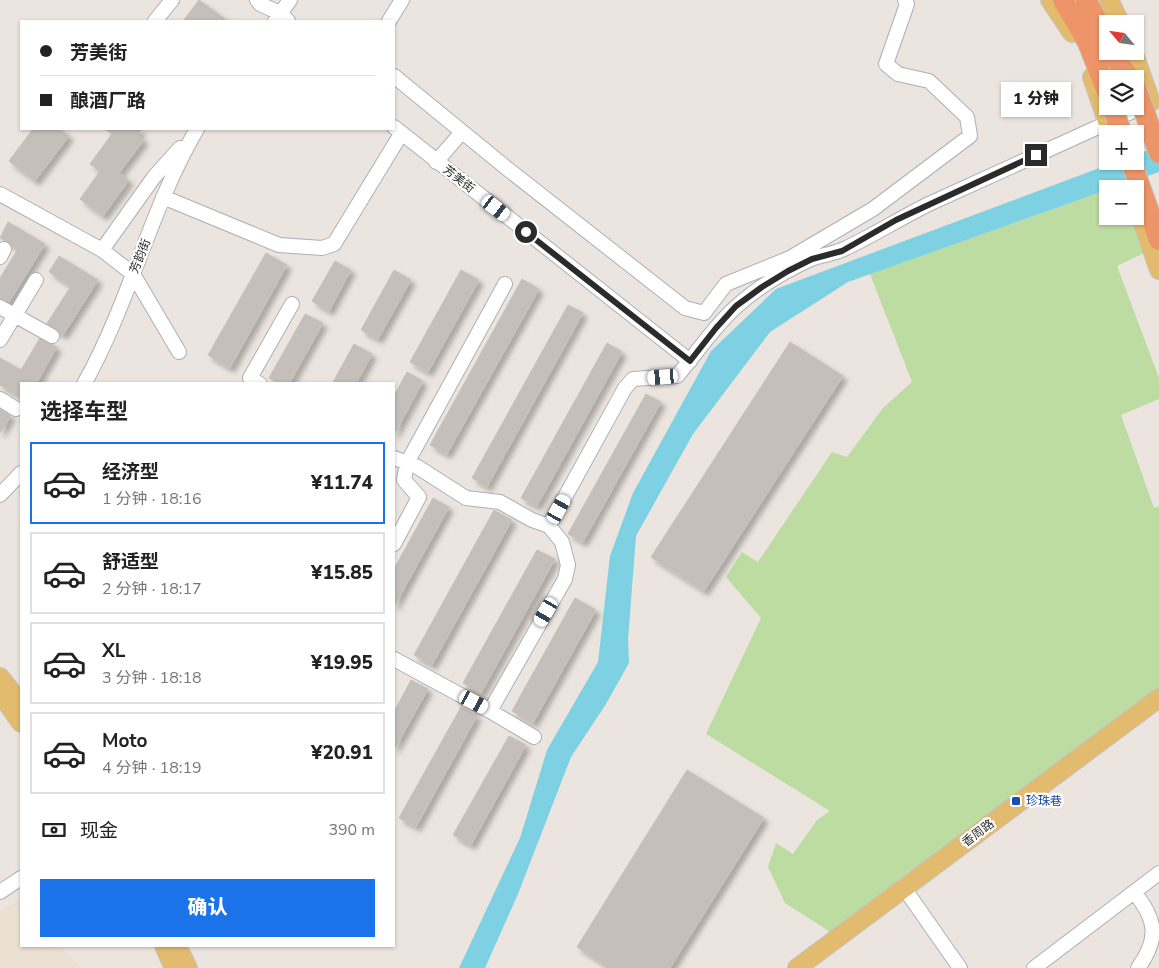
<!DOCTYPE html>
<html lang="zh">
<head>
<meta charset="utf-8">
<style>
	body { margin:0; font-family:"Nunito Sans","Noto Sans SC",sans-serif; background:#f6f6f6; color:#222; height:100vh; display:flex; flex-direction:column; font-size:19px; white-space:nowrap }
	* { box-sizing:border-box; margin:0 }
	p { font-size:16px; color:#767676 }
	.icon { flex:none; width:28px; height:28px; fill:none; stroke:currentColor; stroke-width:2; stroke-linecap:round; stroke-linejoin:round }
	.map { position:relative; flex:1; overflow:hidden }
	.panel { position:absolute; left:20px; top:382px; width:375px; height:565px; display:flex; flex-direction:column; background:#fff; border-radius:0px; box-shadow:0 1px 4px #0004 }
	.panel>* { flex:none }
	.banner { position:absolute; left:20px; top:20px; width:375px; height:110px; border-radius:0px; box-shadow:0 1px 4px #0004; display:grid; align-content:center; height:110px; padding:0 20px; background:#fff }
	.needle { width:32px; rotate:299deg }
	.controls { position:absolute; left:1099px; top:15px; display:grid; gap:10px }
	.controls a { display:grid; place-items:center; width:45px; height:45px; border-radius:0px; background:#fff; box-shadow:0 1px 4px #0004; font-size:25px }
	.end { position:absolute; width:22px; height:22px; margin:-11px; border:6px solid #2b2b2b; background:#fff; box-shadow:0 0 0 2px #fff }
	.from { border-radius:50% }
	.bubble { position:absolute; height:35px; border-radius:0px; background:#fff; box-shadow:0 1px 4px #0004; font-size:16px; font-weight:800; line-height:35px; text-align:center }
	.car { position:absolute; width:15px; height:30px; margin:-15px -8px; border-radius:6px; box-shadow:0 0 4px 1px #0007; background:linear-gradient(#fff 24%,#345 0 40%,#fff 0 76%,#345 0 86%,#fff 0) }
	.banner b { display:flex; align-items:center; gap:18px; height:48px; font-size:19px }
	.banner b+b { border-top:1px solid #e0e0e0 }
	.banner i { width:12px; height:12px; background:#222 }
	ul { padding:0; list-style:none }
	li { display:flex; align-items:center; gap:15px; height:82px; margin:0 10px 8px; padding:0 10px; border:2px solid #e0e0e0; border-radius:0px }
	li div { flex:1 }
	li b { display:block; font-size:19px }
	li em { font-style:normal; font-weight:800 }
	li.selected { border-color:#1a73e8 }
	li>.icon { width:45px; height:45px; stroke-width:1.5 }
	h2 { padding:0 20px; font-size:22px; line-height:60px }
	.pay { display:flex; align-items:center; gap:12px; height:55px; padding:0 20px; font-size:19px }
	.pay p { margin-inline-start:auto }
	.button { display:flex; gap:10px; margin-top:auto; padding:10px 20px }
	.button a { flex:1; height:58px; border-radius:0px; background:#1a73e8; color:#fff; font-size:20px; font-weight:800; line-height:58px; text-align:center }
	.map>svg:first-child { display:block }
	.education { fill:#ebe0d1 }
	.green { fill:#bcdca2 }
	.water { fill:#7ed1e2 }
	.building { fill:#c4bfbb; stroke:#c7c1b9; filter:url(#shadow) }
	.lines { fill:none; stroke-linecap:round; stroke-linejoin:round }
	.minor-casing { stroke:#acafb6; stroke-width:16 }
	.major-casing { stroke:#c4c4c4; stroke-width:20 }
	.highway-casing { stroke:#c4c4c4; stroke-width:22 }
	.minor { stroke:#fff; stroke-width:14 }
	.major { stroke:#e2bb6e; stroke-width:18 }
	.highway { stroke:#ed9569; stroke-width:20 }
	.highway-bridge-casing { stroke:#c4c4c4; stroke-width:22; stroke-linecap:butt }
	.highway-bridge { stroke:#ed9569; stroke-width:20 }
	.route { stroke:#2b2b2b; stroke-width:6 }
	.transit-dot { fill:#1a4fb4; stroke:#fff; stroke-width:2 }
	.labels { text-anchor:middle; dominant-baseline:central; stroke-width:4.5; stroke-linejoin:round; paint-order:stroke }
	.street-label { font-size:12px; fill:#2b2b2b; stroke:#fff }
	.transit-label { font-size:12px; fill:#164399; stroke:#fff; text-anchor:start }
</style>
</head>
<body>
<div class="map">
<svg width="1159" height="968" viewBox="0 0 1159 968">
	<defs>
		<filter id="shadow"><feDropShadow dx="4.5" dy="4.5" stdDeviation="2.5" flood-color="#0004"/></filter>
	</defs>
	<rect width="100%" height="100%" fill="#ece5df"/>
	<!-- education -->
	<path class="education" d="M18,900l3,4v42h39l21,22h-81v-56z"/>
	<!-- green -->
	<path class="green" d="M1107,190l1,26h27l11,36 -29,14 42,112v21l-38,16 33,93 5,-2v186l-327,241 -47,-30 -17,-36 8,-24 17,11 24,-34 13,-9 -124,-77 55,-116 -35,-41 16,-25 16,10 74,-110 15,5 36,-49 29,-26 -42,-108z"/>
	<!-- water -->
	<path class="water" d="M1159,146v26l-47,17h-4l-1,1 -259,92 -78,50 -77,102 -57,102 -8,104 1,23 -23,41 -35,53 -53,137 -33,74h-26l61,-130 27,-88 51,-88 12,-106 23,-63 78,-142 65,-62 342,-128h17v-6z"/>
	<!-- building -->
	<path class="building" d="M199,0l25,18 -3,3h-38z
		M33,129h27l9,7 -34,45 -26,-20z
		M105,129h37l-5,6 7,5 -25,33 10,7 -26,36 -23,-17 20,-28 -10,-7 22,-30z
		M8,222l37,22 -38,61 -7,-4v-23l18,-29 -18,-11z
		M266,253l21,12 -57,103 -22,-13z
		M59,256l39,24 -35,55 -17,-10 25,-39 -22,-14z
		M335,261l16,9 -22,41 -17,-10z
		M394,270l17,10 -33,59 -17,-9z
		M461,270l18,10 -51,92 -18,-10z
		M522,279l17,10 -92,165 -17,-9z
		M568,305l15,8 -96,174 -15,-9z
		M305,314l18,9 -34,61h-10l-10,-6z
		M40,338l17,9 -21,37h-15v13l-21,-12v-27l21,12z
		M790,342l53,34 -139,215 -53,-34z
		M607,343l15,9 -85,154 -16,-8z
		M354,344l18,10 -16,30h-24z
		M407,372l16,9 -29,54v-39z
		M646,394l15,8 -78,140 -15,-8z
		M0,409l11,7 -11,17z
		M433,498l16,9 -55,100v-38z
		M494,510l18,10 -80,145 -18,-10z
		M537,550l18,9 -74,134 -18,-10z
		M575,598l21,12 -63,113 -21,-12z
		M411,680l17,9 -34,61v-38z
		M461,707l16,9 -61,111 -17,-9z
		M509,736l17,9 -55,100 -18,-10z
		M687,770l77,48 -94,150h-60l-33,-21z"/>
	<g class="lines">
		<!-- minor casing -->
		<g class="minor-casing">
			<path id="minor" d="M257,0l3,4 20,9 8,8
				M155,21l17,-21
				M275,21l15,-21
				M389,21l13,-21
				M394,76l115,94 176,138 19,5 22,-29 64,-26 83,-49 97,-73 -3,-19 -38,-36 -31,-7 -12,-10 21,-60 -2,-4
				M394,127l296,234
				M436,162l26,-30
				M0,194l102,56 31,24 46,78
				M163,197l116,48 43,3 12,-4 67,-110
				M102,250l52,-73 26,-29
				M0,257l4,-8
				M0,307l52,29
				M0,340l36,-60
				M84,384c46,-82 66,-175 113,-255
				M260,384l-10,-6 42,-74
				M0,399l16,10
				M394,458l22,8 50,32 34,4 32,18 17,6 13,16 6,23 -3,14 -75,132
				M0,495l21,-22
				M549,526l76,-138 8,-9 44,-3c20,-23 37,-50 60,-70 21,-19 48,-35 74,-47 10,-4 23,-5 33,-10 30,-14 58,-32 87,-46l220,-100
				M394,544l25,-47 -15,-17 3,-17 98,-179
				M394,659l96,52 44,26
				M904,888l56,80
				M0,892l21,-14
				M1134,892c23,28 25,47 4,76
				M1034,968l125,-95"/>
		</g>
		<!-- major casing -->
		<g class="major-casing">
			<path id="major" d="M1050,0l22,33
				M1109,0l12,24
				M1133,51l18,51
				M1092,77l18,53
				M1142,221l17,49
				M0,677l18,23
				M0,693l21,30
				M164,946l10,22
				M177,946l11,22
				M797,968l362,-270"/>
		</g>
		<!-- highway casing -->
		<g class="highway-casing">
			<path id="highway" d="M1063,0l25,43 20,51
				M1086,0l22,40
				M1112,51l4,9 15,19
				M1131,161l28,79"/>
		</g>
		<!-- minor -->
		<use href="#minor" class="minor"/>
		<!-- major -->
		<use href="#major" class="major"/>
		<!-- highway -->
		<use href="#highway" class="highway"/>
		<!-- highway-bridge casing -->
		<g class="highway-bridge-casing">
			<path id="highway-bridge" d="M1135,85l24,68
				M1112,106l10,28"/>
		</g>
		<!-- highway-bridge -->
		<use href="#highway-bridge" class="highway-bridge"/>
	</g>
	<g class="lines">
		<!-- route -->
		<path class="route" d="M526,232l164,129 26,-33 20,-22 26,-19 26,-16 24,-12 30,-8 54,-31 140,-65"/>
	</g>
	<!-- markers -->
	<rect class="transit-dot" x="1011" y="796" width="10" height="10" rx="2.5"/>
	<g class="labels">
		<!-- street labels -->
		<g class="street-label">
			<text transform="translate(459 179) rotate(38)">芳美街</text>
			<text transform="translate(140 256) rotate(-68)">芳韵街</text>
			<text transform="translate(978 833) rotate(-37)">香周路</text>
		</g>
		<!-- transit labels -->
		<g class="transit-label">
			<text x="1026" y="801">珍珠巷</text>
		</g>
	</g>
</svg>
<div class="controls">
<a><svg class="needle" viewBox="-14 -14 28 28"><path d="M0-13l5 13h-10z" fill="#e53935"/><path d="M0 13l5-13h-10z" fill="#767676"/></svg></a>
<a><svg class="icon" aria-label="layers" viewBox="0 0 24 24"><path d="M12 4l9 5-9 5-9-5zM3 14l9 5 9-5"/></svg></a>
<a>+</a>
<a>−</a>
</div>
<i class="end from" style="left:526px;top:232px"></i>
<i class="end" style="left:1036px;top:155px"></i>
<div class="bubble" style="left:1001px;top:82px;width:70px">1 分钟</div>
<i class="car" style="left:496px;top:208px;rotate:128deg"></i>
<i class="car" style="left:663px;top:377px;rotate:266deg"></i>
<i class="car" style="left:559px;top:509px;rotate:29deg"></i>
<i class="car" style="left:546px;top:612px;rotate:210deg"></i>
<i class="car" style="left:474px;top:702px;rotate:118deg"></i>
<div class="banner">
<b><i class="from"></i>芳美街</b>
<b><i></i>酿酒厂路</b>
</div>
<section class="panel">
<h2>选择车型</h2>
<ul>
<li class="selected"><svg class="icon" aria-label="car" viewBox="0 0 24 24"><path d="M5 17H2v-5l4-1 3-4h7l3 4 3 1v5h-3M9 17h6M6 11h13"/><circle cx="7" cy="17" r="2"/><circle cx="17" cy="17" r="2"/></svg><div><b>经济型</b><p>1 分钟 · 18:16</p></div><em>¥11.74</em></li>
<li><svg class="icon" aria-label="car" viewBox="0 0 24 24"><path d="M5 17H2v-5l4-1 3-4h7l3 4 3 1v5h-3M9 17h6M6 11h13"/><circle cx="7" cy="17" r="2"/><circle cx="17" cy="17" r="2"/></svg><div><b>舒适型</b><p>2 分钟 · 18:17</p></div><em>¥15.85</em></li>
<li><svg class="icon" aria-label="car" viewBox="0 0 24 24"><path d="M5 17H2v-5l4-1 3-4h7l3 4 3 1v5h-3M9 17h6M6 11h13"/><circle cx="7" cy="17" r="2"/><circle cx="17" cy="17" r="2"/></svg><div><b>XL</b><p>3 分钟 · 18:18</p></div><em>¥19.95</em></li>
<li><svg class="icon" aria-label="car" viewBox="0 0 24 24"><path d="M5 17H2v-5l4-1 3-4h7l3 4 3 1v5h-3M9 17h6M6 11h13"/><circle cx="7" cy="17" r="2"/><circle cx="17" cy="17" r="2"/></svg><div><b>Moto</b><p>4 分钟 · 18:19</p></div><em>¥20.91</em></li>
</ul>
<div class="pay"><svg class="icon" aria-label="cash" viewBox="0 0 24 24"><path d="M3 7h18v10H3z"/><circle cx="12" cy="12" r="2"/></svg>现金<p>390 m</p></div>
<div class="button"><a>确认</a></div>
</section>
</div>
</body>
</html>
